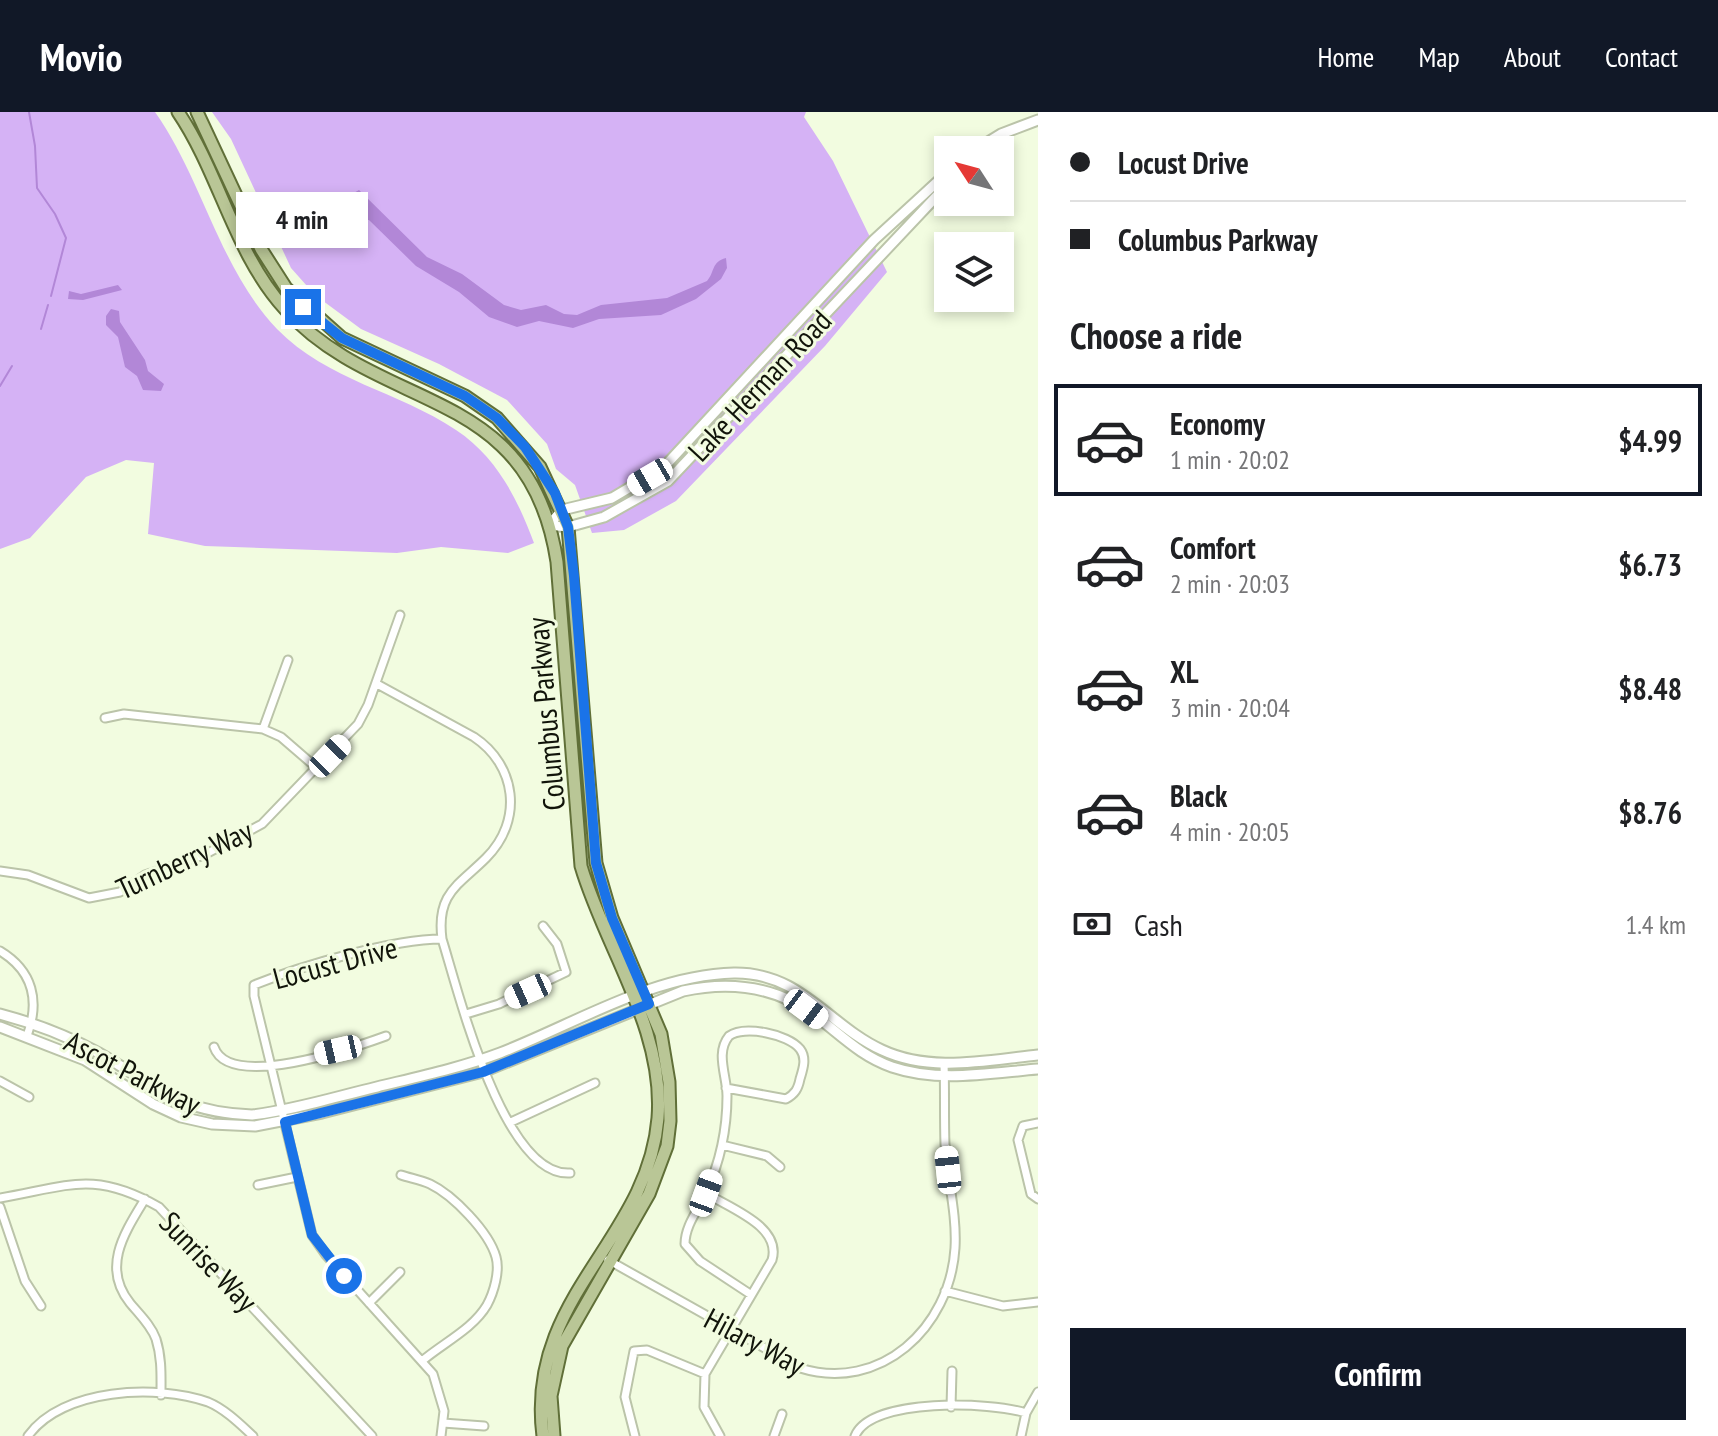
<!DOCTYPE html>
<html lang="en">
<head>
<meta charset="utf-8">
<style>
	body { margin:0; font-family:"PT Sans Narrow",sans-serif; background:#f2f2f2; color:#202124; height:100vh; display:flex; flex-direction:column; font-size:30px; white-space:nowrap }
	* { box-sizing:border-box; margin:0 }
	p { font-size:26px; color:#757577 }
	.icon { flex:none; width:44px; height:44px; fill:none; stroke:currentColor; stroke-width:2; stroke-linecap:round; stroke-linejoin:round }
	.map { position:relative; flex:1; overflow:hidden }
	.sheet { display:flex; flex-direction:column; background:#fff; width:680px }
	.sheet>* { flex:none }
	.guide { display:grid; align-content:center; height:176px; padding:0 32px; background:#fff }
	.needle { width:52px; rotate:306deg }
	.fabs { position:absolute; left:934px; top:24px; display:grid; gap:16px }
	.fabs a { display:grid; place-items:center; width:80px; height:80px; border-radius:0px; background:#fff; box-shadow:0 4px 12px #0003; font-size:40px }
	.end { position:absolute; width:36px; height:36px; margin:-18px; border:10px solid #1a73e8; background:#fff; box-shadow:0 0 0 4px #fff }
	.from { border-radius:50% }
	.bubble { position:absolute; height:56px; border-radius:0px; background:#fff; box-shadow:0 4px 12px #0003; font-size:26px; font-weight:600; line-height:56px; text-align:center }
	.car { position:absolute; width:24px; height:48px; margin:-24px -12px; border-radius:10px; box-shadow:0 0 6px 2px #0007; background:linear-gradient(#fff 24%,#345 0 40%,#fff 0 76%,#345 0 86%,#fff 0) }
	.guide b { display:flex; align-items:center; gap:28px; height:76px; font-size:30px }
	.guide b+b { border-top:2px solid #e0e0e0 }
	.guide i { width:20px; height:20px; background:#202124 }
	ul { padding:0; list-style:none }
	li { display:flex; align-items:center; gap:24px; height:112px; margin:0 16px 12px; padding:0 16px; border:4px solid transparent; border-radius:0px }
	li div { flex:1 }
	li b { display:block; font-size:30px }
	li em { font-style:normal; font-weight:600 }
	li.on { border-color:#111827 }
	li>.icon { width:72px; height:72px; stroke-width:1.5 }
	h2 { padding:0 32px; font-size:36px; line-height:96px }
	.pay { display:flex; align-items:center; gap:20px; height:88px; padding:0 32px; font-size:30px }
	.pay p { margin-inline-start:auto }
	.button { display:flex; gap:16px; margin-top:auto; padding:16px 32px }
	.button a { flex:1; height:92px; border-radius:0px; background:#111827; color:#fff; font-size:32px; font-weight:600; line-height:92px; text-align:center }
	header { display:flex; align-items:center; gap:48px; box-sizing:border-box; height:112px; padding:0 40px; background:#111827; color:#fff }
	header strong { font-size:38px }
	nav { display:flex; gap:44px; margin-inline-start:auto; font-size:28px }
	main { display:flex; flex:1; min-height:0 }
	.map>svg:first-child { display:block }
	.green { fill:#d5b2f5 }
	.water { fill:#b287d7 }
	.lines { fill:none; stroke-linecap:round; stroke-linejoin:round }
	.stream { stroke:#b287d7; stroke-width:2 }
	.street-casing { stroke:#bbc4a9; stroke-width:11 }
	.secondary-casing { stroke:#bbc4a9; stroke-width:13 }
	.primary-casing { stroke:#606f38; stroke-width:15 }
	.street { stroke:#fff; stroke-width:7 }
	.secondary { stroke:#fff; stroke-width:9 }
	.primary { stroke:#b9c696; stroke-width:11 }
	.route { stroke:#1a73e8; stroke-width:10 }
	.labels { text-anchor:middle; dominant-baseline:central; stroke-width:6; stroke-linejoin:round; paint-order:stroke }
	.street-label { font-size:30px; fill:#11140a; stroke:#f2fce0 }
</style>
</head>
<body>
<header>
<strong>Movio</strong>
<nav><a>Home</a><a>Map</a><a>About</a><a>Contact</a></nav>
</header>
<main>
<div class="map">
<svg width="1038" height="1324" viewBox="0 0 1038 1324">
	<rect width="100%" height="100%" fill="#f2fce0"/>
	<!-- green -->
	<path class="green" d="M0,0h155c48,68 64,156 122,217 51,52 121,62 179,101 41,27 62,70 78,113l-26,10 -67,-6 -44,6 -192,-7 -57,-12 6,-71 -28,-3 -40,17 -56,61 -30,11z
		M212,0h594l-2,5 29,44 54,111 -62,74 -149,155 -52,29 -32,3 -17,-48 -19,-16 -9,-25 -40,-44 -68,-36 -78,-35 -46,-34 -24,-27 -60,-129z"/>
	<!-- water -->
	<path class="water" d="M359,78l68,67 35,17 42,31 17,5 25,-5 18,9 13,1 24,-10 66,-7 40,-17c8,-9 4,-19 19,-23l1,10 -6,11 -25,20 -35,16 -62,4 -26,9 -34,-7 -22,6 -28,-10 -30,-25 -43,-26 -47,-46h-19l-10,-6 12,-20z
		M118,173l4,5 -39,10 -15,-1 1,-8 12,3z
		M111,197l8,2 1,11 25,38 3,11 16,13 -3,7 -18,-1 -6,-14 -12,-9 -7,-30 -12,-12v-9z"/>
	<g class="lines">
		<!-- stream -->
		<path class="stream" d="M29,0l6,34 2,42 18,26 11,24 -15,58
			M41,217l7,-24
			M0,274l12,-20"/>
		<!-- street casing -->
		<g class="street-casing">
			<path id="street" d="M377,572l97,53c42,28 50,83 12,121 -27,27 -50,35 -44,81 16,51 61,238 128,234
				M105,606l19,-4 139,15 18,8 37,32
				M263,617l25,-69
				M0,759l28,4 61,23 31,-6 25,-17 59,-20 58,-31 96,-100 10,-19 32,-90
				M0,839c33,20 40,50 27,85
				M466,902l33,-10 67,-32 -9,-28 -14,-18
				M214,935c15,44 139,1 172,-11
				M0,969l29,16
				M726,976l60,11c9,-5 12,-10 14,-20 3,-10 7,-21 0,-30 -12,-15 -56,-24 -71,-13 -14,17 -2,40 -2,60 0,33 -7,66 -21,97 -7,16 -21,32 -21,51l15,17 50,33
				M511,1010l84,-39
				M1038,1011l-15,3 -5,14 13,54 7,5
				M722,1033l45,11 13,11
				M401,1063c9,3 20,5 29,9 23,11 59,48 66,73 4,14 -2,35 -9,48 -14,24 -44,38 -65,56
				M258,1073l39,-8
				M706,1081c23,15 76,33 66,67l-67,114 -1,33 16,29
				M0,1086c69,-12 94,-28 159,9l213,229
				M145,1087c-20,33 -44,68 -15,104 9,11 21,22 26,36 6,19 5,37 5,56
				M0,1095l25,74 16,25
				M608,1148l192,108c80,25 150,-40 155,-120 2,-35 -8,-70 -10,-104 -1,-27 0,-54 -1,-80
				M945,1179l58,15 35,-4
				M369,1191l31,-31
				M951,1295l1,-36
				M443,1311l41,3
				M28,1324c34,-48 129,-52 180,-34 17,7 32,22 45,34
				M441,1324l3,-25 -11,-37 -107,-119 -14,-20 -58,-239v-11c47,-19 138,-46 188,-46
				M635,1324l-10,-39 9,-46 13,-1 58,24
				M774,1324l8,-22
				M855,1324c16,-39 137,-34 171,-23
				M1021,1324l5,-23 12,-21"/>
		</g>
		<!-- secondary casing -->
		<g class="secondary-casing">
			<path id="secondary" d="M975,38l26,-16 37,-14
				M987,38l17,-12
				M549,413l13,-15 50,-12 52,-31 210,-227 74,-68
				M549,413l19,2 36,-10 64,-36 280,-297
				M0,902c34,9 68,22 99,39 59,34 79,59 153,62 42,-5 83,-18 125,-28 41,-10 83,-19 123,-34 75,-29 152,-78 234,-80 67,-1 95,53 148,77 49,23 105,10 156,5
				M0,915l85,33 68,44 28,13 31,7 43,2 67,-13 161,-41 200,-81c50,-11 97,-4 138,29 23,18 42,37 71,47 47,16 98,6 146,2"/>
		</g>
		<!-- primary casing -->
		<g class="primary-casing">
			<path id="primary" d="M178,0c42,62 56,141 107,197 96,106 245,74 272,253l24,304c24,82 84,163 77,252 -10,123 -133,179 -115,318
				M197,0l64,137 25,39 56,50 123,58 32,22 43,49 28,60 28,336 16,55 49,116 8,48 1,39 -3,25 -18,48 -87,152 -11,50 3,40"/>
		</g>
		<!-- street -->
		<use href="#street" class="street"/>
		<!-- secondary -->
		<use href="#secondary" class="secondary"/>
		<!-- primary -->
		<use href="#primary" class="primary"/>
	</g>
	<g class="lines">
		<!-- route -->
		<path class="route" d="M303,195l39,31 123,58 32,22 28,29 30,46 13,34 6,49 22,287 16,55 37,86 -166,68 -198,50 27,113 32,41"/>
	</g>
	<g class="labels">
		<!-- street labels -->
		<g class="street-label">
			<text transform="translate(759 273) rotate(-47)">Lake Herman Road</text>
			<text transform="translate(545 602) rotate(-95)">Columbus Parkway</text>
			<text transform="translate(184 747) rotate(-25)">Turnberry Way</text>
			<text transform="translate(335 850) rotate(-15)">Locust Drive</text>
			<text transform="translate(133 960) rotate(27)">Ascot Parkway</text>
			<text transform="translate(209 1149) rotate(46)">Sunrise Way</text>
			<text transform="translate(755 1229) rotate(28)">Hilary Way</text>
		</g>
	</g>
</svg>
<div class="fabs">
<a><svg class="needle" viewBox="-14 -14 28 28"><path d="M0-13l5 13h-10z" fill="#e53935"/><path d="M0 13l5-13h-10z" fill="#757577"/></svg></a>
<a><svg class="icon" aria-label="layers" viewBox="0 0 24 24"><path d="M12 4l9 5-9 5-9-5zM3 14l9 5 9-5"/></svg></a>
</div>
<i class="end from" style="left:344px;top:1164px"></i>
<i class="end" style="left:303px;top:195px"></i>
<div class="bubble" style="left:236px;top:80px;width:132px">4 min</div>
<i class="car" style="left:650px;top:365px;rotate:240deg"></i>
<i class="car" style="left:330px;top:644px;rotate:44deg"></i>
<i class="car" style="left:528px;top:879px;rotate:246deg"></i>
<i class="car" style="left:806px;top:897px;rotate:127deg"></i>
<i class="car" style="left:338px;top:938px;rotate:257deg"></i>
<i class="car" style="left:948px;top:1058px;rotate:354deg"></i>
<i class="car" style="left:706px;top:1081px;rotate:20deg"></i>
</div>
<section class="sheet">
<div class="guide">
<b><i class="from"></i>Locust Drive</b>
<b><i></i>Columbus Parkway</b>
</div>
<h2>Choose a ride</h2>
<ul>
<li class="on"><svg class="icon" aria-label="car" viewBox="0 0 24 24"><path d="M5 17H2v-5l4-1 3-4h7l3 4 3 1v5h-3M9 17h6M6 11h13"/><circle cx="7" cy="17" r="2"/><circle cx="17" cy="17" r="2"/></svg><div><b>Economy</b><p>1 min · 20:02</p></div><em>$4.99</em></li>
<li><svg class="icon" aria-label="car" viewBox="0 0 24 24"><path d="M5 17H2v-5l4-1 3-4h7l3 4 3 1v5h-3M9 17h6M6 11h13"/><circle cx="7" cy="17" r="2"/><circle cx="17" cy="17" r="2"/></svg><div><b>Comfort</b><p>2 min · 20:03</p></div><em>$6.73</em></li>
<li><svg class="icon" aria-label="car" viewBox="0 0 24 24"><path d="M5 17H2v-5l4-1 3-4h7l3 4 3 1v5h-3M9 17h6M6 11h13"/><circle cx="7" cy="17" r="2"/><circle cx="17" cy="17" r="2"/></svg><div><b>XL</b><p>3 min · 20:04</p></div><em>$8.48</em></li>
<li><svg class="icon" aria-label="car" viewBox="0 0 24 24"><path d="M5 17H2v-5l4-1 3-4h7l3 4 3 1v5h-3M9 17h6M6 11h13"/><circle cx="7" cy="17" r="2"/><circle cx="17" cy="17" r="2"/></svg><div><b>Black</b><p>4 min · 20:05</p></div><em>$8.76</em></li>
</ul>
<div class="pay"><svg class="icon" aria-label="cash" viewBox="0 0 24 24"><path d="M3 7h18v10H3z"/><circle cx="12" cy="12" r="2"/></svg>Cash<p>1.4 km</p></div>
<div class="button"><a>Confirm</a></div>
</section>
</main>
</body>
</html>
